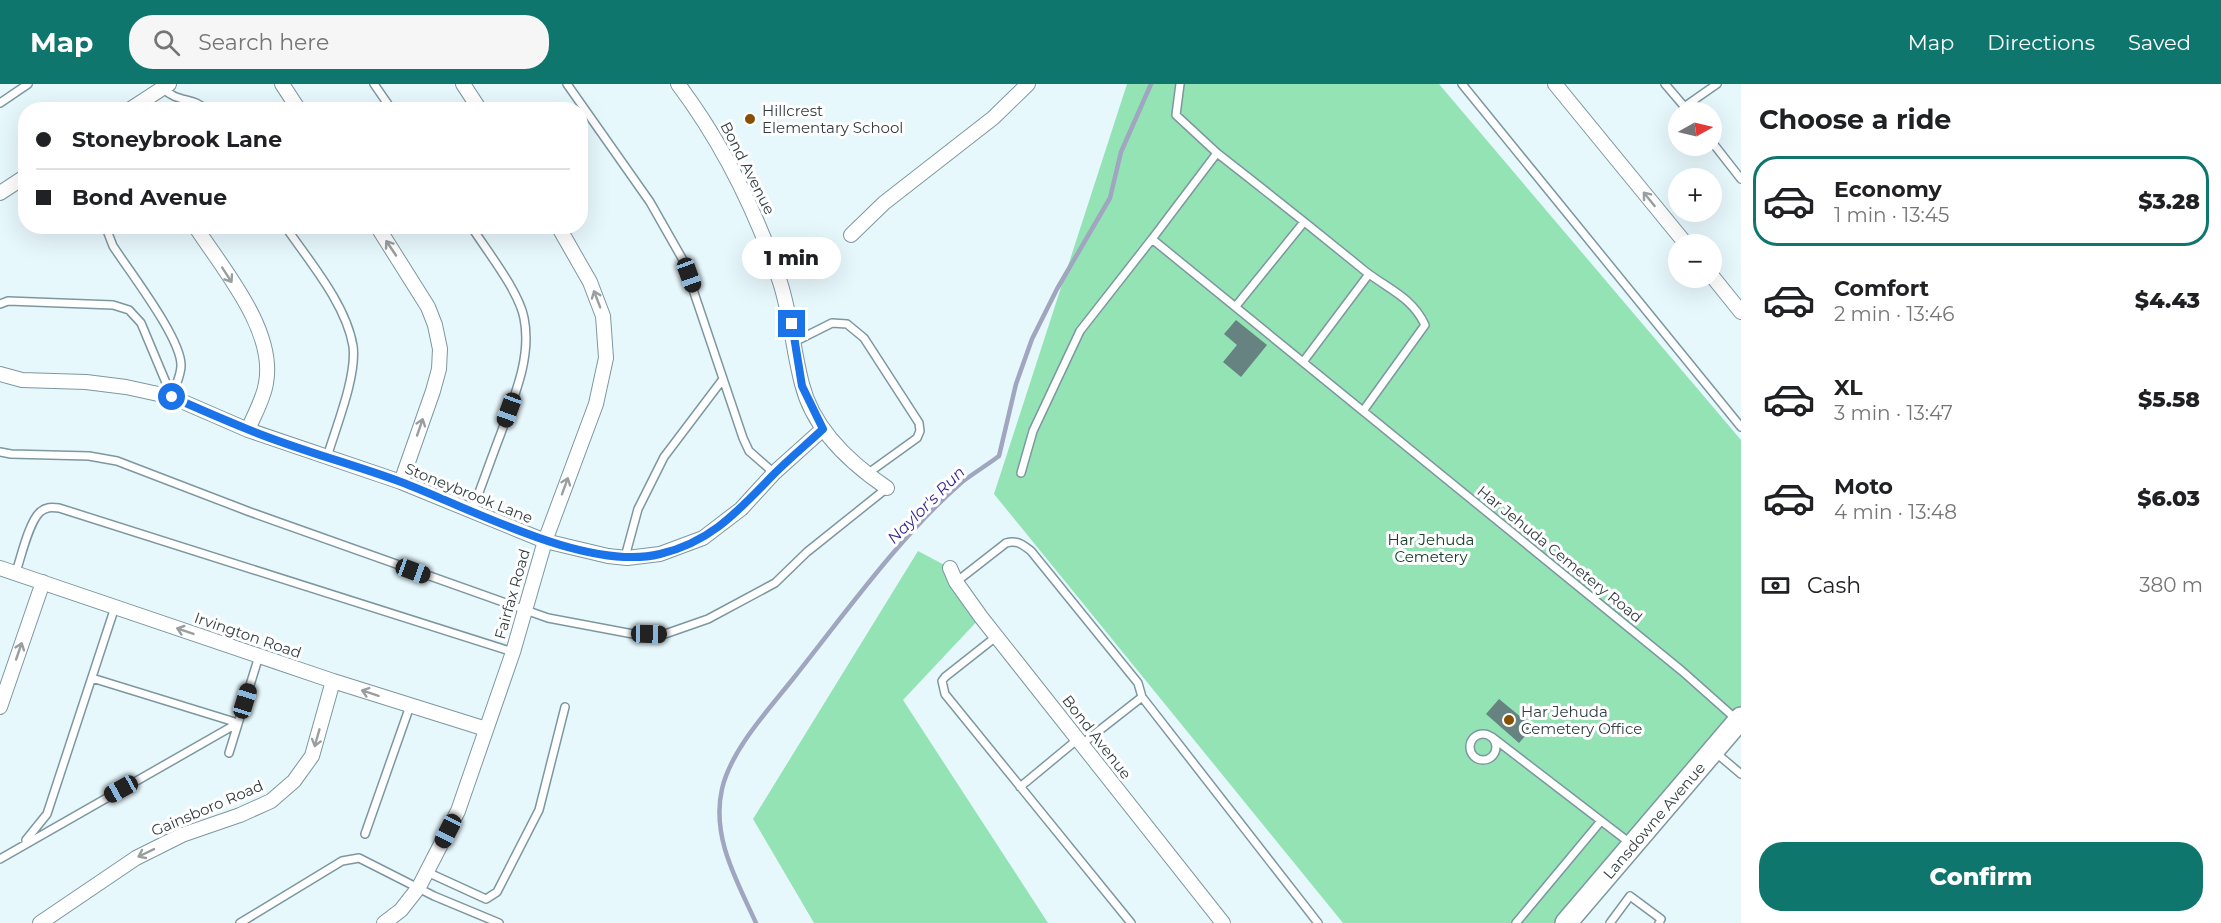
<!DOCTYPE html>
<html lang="en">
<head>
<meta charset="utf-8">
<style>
	body { margin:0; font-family:Montserrat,sans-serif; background:#f6f6f6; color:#202124; height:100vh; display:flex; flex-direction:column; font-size:22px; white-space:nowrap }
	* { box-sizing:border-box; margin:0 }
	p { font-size:20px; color:#757577 }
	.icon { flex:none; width:33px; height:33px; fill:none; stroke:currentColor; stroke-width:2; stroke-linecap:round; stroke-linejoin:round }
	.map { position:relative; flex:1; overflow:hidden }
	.sheet { display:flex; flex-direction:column; background:#fff; width:480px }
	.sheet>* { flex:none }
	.guide { position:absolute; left:18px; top:18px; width:570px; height:132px; border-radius:24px; box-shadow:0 6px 24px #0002; display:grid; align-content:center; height:132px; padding:0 18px; background:#fff }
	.needle { width:39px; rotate:82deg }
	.controls { position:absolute; left:1668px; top:18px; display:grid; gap:12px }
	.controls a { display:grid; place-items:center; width:54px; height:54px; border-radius:50%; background:#fff; box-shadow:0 6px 24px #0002; font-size:30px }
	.end { position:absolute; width:27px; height:27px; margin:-14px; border:8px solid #1a73e8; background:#fff; box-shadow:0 0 0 3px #fff }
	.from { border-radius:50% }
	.bubble { position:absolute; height:42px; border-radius:21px; background:#fff; box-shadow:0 6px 24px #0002; font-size:20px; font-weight:800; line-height:42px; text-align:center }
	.car { position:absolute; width:18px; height:36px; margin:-18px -9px; border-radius:8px; box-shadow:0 0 4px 2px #0007; background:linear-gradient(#222 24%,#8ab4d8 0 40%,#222 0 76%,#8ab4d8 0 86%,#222 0) }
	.guide b { display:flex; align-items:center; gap:21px; height:57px; font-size:22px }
	.guide b+b { border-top:2px solid #e0e0e0 }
	.guide i { width:15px; height:15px; background:#202124 }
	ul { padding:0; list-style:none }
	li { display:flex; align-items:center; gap:18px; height:90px; margin:0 12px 9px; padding:0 6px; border:3px solid transparent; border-radius:24px }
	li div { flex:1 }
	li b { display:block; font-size:22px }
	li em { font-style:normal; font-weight:800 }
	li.on { border-color:#0f766e }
	li>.icon { width:54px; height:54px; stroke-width:1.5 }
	h2 { padding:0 18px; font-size:27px; line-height:72px }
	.pay { display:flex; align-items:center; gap:15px; height:66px; padding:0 18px; font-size:22px }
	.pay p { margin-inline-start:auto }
	.button { display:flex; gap:12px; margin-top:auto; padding:12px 18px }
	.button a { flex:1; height:69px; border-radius:24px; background:#0f766e; color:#fff; font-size:24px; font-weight:800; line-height:69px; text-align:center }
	header { display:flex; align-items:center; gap:36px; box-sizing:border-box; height:84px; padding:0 30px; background:#0f766e; color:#fff }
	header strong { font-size:28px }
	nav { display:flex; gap:33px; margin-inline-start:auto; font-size:21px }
	.search { width:420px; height:54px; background:#f6f6f6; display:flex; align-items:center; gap:15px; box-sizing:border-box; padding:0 21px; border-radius:24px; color:#757577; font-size:22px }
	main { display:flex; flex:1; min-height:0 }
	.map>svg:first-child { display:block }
	.green { fill:#93e3b5 }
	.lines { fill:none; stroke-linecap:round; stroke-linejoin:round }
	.stream { stroke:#a0a5c0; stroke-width:4.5 }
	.building { fill:#678381 }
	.service-casing { stroke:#7d97a0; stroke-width:10 }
	.minor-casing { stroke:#7d97a0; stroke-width:16 }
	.primary-casing { stroke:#7d97a0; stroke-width:24 }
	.service { stroke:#fff; stroke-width:7 }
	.minor { stroke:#fff; stroke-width:14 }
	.primary { stroke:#fff; stroke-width:21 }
	.oneway { stroke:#999ea0 }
	.route { stroke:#1a73e8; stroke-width:8 }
	.poi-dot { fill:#874f00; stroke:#fff; stroke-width:2 }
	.labels { text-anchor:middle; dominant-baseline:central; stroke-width:6; stroke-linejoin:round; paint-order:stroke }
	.poi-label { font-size:15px; fill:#333e42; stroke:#fff; text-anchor:start }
	.street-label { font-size:15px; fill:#333e42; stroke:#fff }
	.park-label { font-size:15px; fill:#144029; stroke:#fff }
	.water-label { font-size:16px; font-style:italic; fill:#37298d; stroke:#fff }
</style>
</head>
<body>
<header>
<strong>Map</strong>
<div class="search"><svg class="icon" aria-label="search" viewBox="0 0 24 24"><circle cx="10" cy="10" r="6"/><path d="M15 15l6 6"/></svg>Search here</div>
<nav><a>Map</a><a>Directions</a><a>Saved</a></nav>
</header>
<main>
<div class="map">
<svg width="1741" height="839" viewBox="0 0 1741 839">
	<rect width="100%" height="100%" fill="#e7f8fd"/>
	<!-- green -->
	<path class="green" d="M1127,0h312l302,356v277l-176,206h-222l-349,-429z
		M918,467l32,17 31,49 -78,83 145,223h-234l-61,-104z"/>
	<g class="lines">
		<!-- stream -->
		<path class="stream" d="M756,839c-19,-42 -45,-86 -34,-134 9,-40 49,-82 74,-114 50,-63 106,-141 166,-193 12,-9 25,-17 37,-26l17,-72 16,-45 25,-50 53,-91 11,-46 30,-68"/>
	</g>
	<!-- building -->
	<path class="building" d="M1236,236l31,25 -26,32 -18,-15 14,-17 -13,-11z
		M1499,615l34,28 -14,16 -33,-29z"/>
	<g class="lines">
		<!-- service casing -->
		<g class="service-casing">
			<path id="service" d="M374,0l18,26
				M567,0l83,118 33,58 60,178 6,13 25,22
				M1180,0l-4,31 41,38 -65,86 530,432 54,48
				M1462,0l279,343
				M1665,0l24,28
				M163,4c15,16 30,8 43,22
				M0,19l28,-19
				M1684,23l33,-23
				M1712,58l29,37
				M1217,69c50,39 99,78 148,118 23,18 47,26 60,54l-62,86
				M111,142l-3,7 5,13c16,25 69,93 68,120 0,9 -6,21 -9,31
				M285,142c24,35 61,78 68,120 4,30 -17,81 -26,111
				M471,142c15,24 48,65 53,92 8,39 -10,79 -23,115 -10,26 -19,52 -29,78
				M0,220l8,-3 105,4 16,5 12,13 31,74
				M1236,222l68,-84
				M794,258l38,-19 15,1 17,14 55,85 1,8 -3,7 -50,36
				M1303,278l66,-88
				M0,368l11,2 78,2 28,5 133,51 298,106 85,16h32l43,-15 67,-36 32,-31 80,-64
				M1021,389l12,-42 47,-100 72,-92
				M625,473l13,-48 26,-52 59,-78
				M16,488c5,-15 13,-50 24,-60 6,-5 11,-5 19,-4l454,144
				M956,498l50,-39c11,-3 16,1 25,8l107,132 4,14
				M997,552l-52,41 -3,4 3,13 186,229
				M92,594l146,45
				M1470 663a13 13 0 1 1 26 0a13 13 0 1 1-26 0Z
				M1492,653l138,106
				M1082,660l60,-47 176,226
				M1715,668l26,22
				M229,669l30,-97
				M1020,703l58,-48
				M365,750l45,-128
				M26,756l21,-26 68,-207
				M0,775l238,-136
				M427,788l59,27 11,-7 42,-82 26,-103
				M240,839l102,-62 17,-3 75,38 65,27
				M1516,839l85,-102
				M1610,839l20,-27 31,23 -2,4"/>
		</g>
		<!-- minor casing -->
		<g class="minor-casing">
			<path id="minor" d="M282,0l17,26
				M463,0l17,26
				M678,0c45,60 78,127 102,198 11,34 13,68 22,102 11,45 48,79 85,104
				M1555,0l131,160
				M129,26l40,-26
				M0,109l26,-17
				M195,142c27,42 81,104 71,157 -2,15 -12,32 -18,47
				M377,142l51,81 7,18 5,24 -1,20 -6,22 -32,91
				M851,151l33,-32 109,-85 35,-34
				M1712,192l29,36
				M0,290l22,6 64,2 40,5 46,10 76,33 153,52 144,59 63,15 19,2 33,-4 43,-16 38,-29 33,-36 49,-44
				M0,484l333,113 153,48
				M950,484l6,14 25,35 242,306
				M0,623l43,-125
				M40,839l96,-65 46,-23 58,-20 31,-14 23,-20 18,-25 21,-75
				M384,839l17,-13 18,-23 39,-76 55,-159 32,-111 51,-137 10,-46 -3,-42 -13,-34 -32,-56"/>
		</g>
		<!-- primary casing -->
		<g class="primary-casing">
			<g id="primary">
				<path id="s1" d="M1566,839l175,-205"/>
			</g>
		</g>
		<!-- service -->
		<use href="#service" class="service"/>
		<!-- minor -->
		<use href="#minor" class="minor"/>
		<!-- primary -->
		<use href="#primary" class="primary"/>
	</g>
	<!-- one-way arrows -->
	<defs><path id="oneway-shaft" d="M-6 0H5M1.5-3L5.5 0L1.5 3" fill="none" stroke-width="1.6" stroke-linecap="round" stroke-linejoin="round" transform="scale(1.5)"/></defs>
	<g class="oneway">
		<use href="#oneway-shaft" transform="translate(1649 115) rotate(-129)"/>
		<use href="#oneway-shaft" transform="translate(391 164) rotate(-124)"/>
		<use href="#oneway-shaft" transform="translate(227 191) rotate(57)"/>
		<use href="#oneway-shaft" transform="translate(597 215) rotate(-111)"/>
		<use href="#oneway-shaft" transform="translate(420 343) rotate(-71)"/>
		<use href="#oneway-shaft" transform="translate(565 402) rotate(-70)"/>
		<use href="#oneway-shaft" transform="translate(185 547) rotate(-161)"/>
		<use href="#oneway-shaft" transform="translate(19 567) rotate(-71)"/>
		<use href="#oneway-shaft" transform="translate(370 609) rotate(-162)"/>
		<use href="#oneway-shaft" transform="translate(317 654) rotate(106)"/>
		<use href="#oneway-shaft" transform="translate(146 769) rotate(154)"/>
	</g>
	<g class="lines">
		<!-- route -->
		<path class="route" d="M172,313c25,11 50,22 75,32 50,21 103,34 154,53 69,26 186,90 259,72 51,-12 78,-43 113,-79 16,-16 34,-31 50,-46l-21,-43 -10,-62"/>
	</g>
	<!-- markers -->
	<g class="poi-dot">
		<circle cx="750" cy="35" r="6"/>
		<circle cx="1509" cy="636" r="6"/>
	</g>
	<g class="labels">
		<!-- poi labels -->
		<g class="poi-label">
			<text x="762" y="26">Hillcrest<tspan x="762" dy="17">Elementary School</tspan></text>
			<text x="1521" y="627">Har Jehuda<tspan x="1521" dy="17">Cemetery Office</tspan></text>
		</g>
		<!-- street labels -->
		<g class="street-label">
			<text transform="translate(748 84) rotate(63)">Bond Avenue</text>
			<text transform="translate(469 409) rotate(22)">Stoneybrook Lane</text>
			<text transform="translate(1560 470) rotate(39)">Har Jehuda Cemetery Road</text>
			<text transform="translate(512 510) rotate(-74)">Fairfax Road</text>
			<text transform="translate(248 551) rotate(19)">Irvington Road</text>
			<text transform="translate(1097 653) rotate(52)">Bond Avenue</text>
			<text transform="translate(207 724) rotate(-23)">Gainsboro Road</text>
			<text stroke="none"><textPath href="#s1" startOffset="135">Lansdowne Avenue</textPath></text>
		</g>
		<!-- park labels -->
		<g class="park-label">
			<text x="1431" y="455">Har Jehuda<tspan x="1431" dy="17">Cemetery</tspan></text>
		</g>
		<!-- water labels -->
		<g class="water-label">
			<text transform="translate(926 421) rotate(-45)">Naylor's Run</text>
		</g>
	</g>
</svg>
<div class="controls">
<a><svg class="needle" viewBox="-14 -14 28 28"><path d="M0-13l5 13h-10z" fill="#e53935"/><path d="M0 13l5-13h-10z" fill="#757577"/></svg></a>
<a>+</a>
<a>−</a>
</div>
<i class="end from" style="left:172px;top:313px"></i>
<i class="end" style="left:792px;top:240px"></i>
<div class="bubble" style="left:742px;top:153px;width:99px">1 min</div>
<i class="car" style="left:689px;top:191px;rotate:160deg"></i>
<i class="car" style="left:509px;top:326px;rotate:200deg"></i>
<i class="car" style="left:413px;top:487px;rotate:110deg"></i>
<i class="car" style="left:649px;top:550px;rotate:91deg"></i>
<i class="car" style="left:245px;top:617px;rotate:17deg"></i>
<i class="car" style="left:121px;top:705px;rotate:241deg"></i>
<i class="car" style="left:448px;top:747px;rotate:207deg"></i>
<div class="guide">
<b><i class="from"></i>Stoneybrook Lane</b>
<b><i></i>Bond Avenue</b>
</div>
</div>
<section class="sheet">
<h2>Choose a ride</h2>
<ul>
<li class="on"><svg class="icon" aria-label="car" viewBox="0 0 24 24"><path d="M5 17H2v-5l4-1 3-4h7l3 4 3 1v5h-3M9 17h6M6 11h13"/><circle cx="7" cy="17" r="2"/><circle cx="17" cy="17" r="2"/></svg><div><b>Economy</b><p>1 min · 13:45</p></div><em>$3.28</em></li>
<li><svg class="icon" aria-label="car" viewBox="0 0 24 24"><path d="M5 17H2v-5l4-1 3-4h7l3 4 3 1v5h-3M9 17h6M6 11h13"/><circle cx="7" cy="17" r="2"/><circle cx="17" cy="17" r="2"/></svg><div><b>Comfort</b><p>2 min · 13:46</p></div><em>$4.43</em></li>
<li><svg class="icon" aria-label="car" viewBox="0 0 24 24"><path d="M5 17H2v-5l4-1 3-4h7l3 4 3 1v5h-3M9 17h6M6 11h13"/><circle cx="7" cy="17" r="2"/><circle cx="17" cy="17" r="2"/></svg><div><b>XL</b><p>3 min · 13:47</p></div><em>$5.58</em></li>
<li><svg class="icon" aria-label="car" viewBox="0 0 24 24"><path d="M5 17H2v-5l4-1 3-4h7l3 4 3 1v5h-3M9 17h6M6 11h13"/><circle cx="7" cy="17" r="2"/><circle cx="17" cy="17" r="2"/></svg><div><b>Moto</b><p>4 min · 13:48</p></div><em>$6.03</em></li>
</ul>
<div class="pay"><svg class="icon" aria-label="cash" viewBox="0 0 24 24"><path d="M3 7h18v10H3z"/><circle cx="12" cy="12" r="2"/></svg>Cash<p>380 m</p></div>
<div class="button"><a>Confirm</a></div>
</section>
</main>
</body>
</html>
